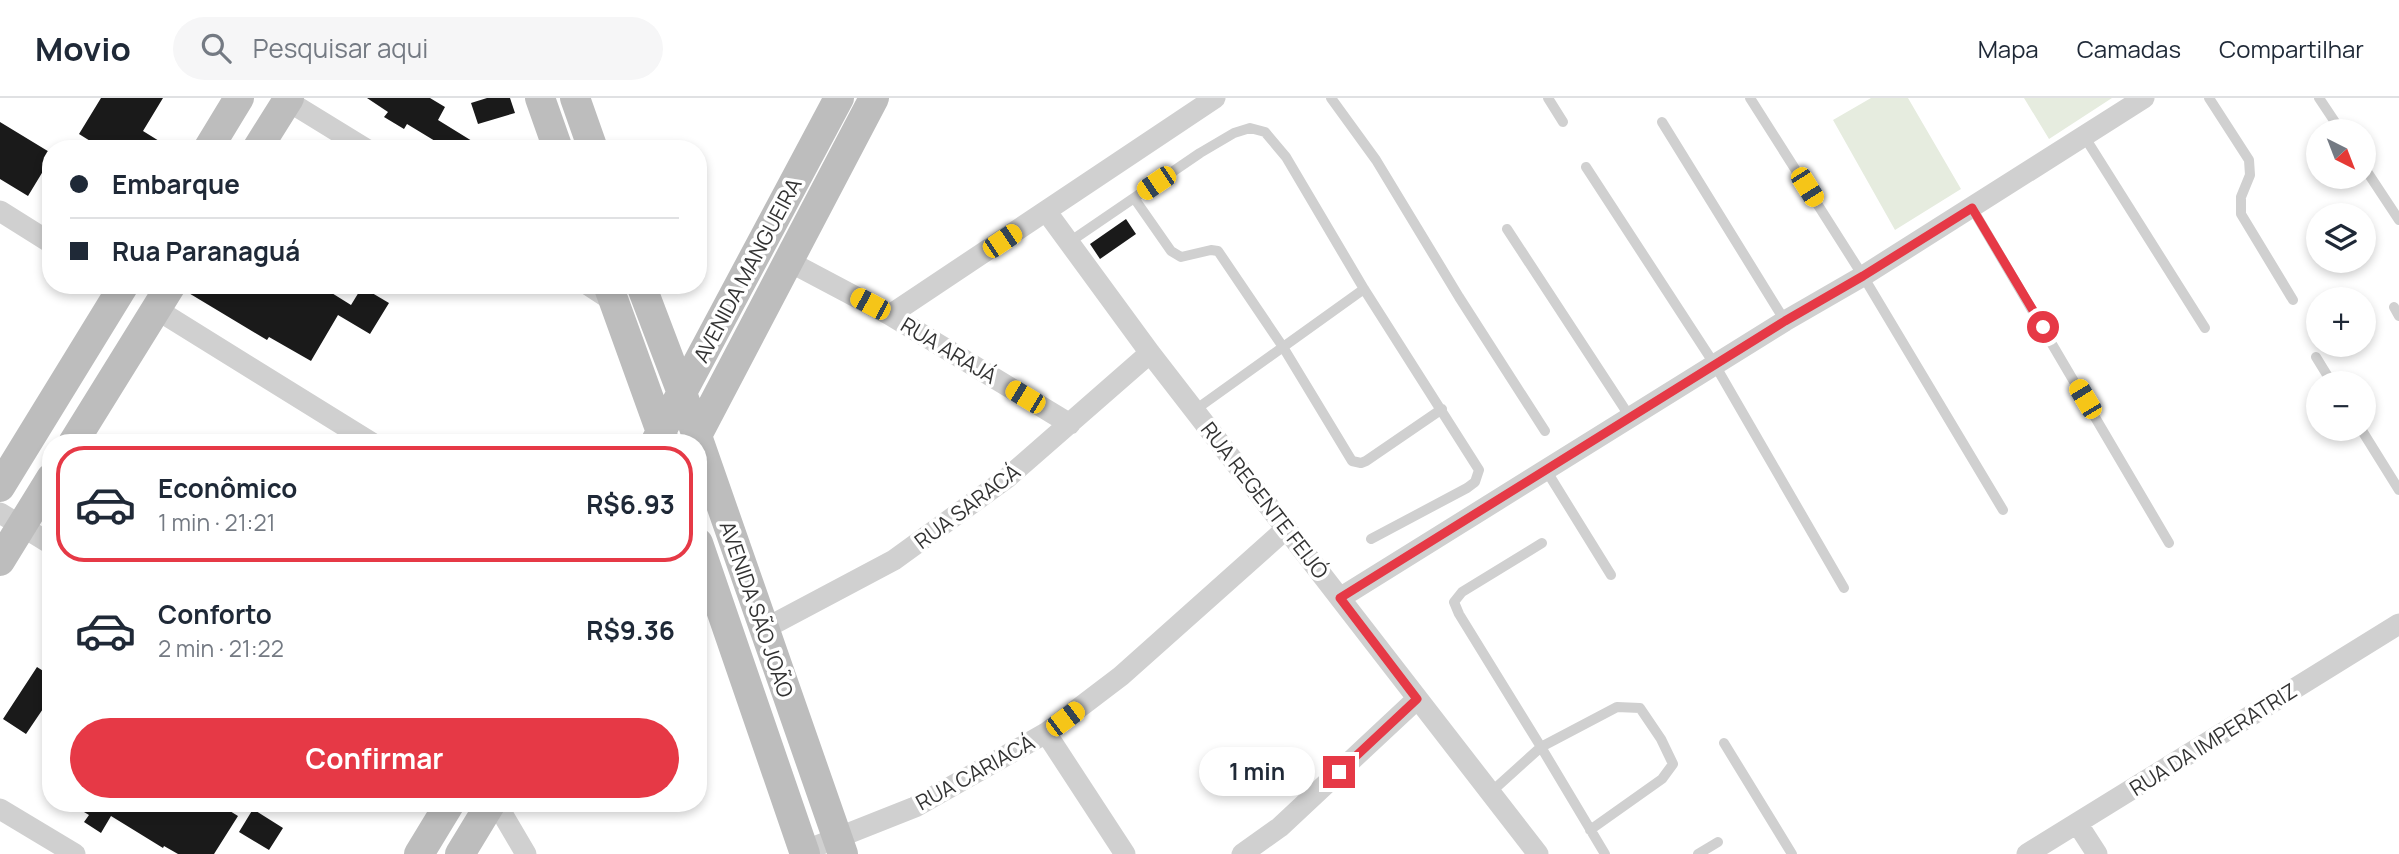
<!DOCTYPE html>
<html lang="pt">
<head>
<meta charset="utf-8">
<style>
	body { margin:0; font-family:Manrope,sans-serif; background:#f6f6f7; color:#1f2937; height:100vh; display:flex; flex-direction:column; font-size:26px; white-space:nowrap }
	* { box-sizing:border-box; margin:0 }
	p { font-size:23px; color:#747a83 }
	.icon { flex:none; width:38px; height:38px; fill:none; stroke:currentColor; stroke-width:2; stroke-linecap:round; stroke-linejoin:round }
	.map { position:relative; flex:1; overflow:hidden }
	.details { position:absolute; left:42px; top:336px; width:665px; height:378px; display:flex; flex-direction:column; background:#fff; border-radius:28px; box-shadow:0 4px 10px #0003 }
	.details>* { flex:none }
	.hud { position:absolute; left:42px; top:42px; width:665px; height:154px; border-radius:28px; box-shadow:0 4px 10px #0003; display:grid; align-content:center; height:154px; padding:0 28px; background:#fff }
	.needle { width:46px; rotate:138deg }
	.buttons { position:absolute; left:2306px; top:21px; display:grid; gap:14px }
	.buttons a { display:grid; place-items:center; width:70px; height:70px; border-radius:50%; background:#fff; box-shadow:0 4px 10px #0003; font-size:35px }
	.end { position:absolute; width:32px; height:32px; margin:-16px; border:9px solid #e63946; background:#fff; box-shadow:0 0 0 4px #fff }
	.from { border-radius:50% }
	.bubble { position:absolute; height:49px; border-radius:24px; background:#fff; box-shadow:0 4px 10px #0003; font-size:23px; font-weight:700; line-height:49px; text-align:center }
	.car { position:absolute; width:21px; height:42px; margin:-21px -10px; border-radius:9px; box-shadow:0 0 5px 2px #0007; background:linear-gradient(#f5c518 24%,#345 0 40%,#f5c518 0 76%,#345 0 86%,#f5c518 0) }
	.hud b { display:flex; align-items:center; gap:24px; height:66px; font-size:26px }
	.hud b+b { border-top:2px solid #e0e1e3 }
	.hud i { width:18px; height:18px; background:#1f2937 }
	ul { padding:12px 0 0; list-style:none }
	li { display:flex; align-items:center; gap:21px; height:116px; margin:0 14px 10px; padding:0 14px; border:4px solid transparent; border-radius:28px }
	li div { flex:1 }
	li b { display:block; font-size:26px }
	li em { font-style:normal; font-weight:700 }
	li.current { border-color:#e63946 }
	li>.icon { width:63px; height:63px; stroke-width:1.5 }
	.button { display:flex; gap:14px; margin-top:auto; padding:14px 28px }
	.button a { flex:1; height:80px; border-radius:42px; background:#e63946; color:#fff; font-size:28px; font-weight:700; line-height:80px; text-align:center }
	header { display:flex; align-items:center; gap:42px; box-sizing:border-box; height:98px; padding:0 35px; background:#fff; border-bottom:2px solid #e0e1e3 }
	header strong { font-size:33px }
	nav { display:flex; gap:38px; margin-inline-start:auto; font-size:24px }
	.search { width:490px; height:63px; background:#f6f6f7; display:flex; align-items:center; gap:18px; box-sizing:border-box; padding:0 24px; border-radius:38px; color:#747a83; font-size:26px }
	.map>svg:first-child { display:block }
	.park { fill:#e6ecdf }
	.building { fill:#1a1a1a }
	.lines { fill:none; stroke-linecap:round; stroke-linejoin:round }
	.lane { stroke:#d0d0d0; stroke-width:10 }
	.street { stroke:#d0d0d0; stroke-width:21 }
	.secondary { stroke:#bdbdbd; stroke-width:30 }
	.route { stroke:#e63946; stroke-width:9 }
	.labels { text-anchor:middle; dominant-baseline:central; stroke-width:7; stroke-linejoin:round; paint-order:stroke }
	.street-label { font-size:21px; fill:#333; stroke:#fff }
</style>
</head>
<body>
<header>
<strong>Movio</strong>
<div class="search"><svg class="icon" aria-label="search" viewBox="0 0 24 24"><circle cx="10" cy="10" r="6"/><path d="M15 15l6 6"/></svg>Pesquisar aqui</div>
<nav><a>Mapa</a><a>Camadas</a><a>Compartilhar</a></nav>
</header>
<div class="map">
<svg width="2399" height="756" viewBox="0 0 2399 756">
	<rect width="100%" height="100%" fill="#fff"/>
	<!-- park -->
	<path class="park" d="M1871,0h37l53,91 -66,41 -62,-110z
		M2024,0h88l-63,41z"/>
	<!-- building -->
	<path class="building" d="M101,0h62l-20,33 29,18h-69l-24,-15z
		M367,0h63l15,9 -7,13 47,29h-55l5,-8 -28,-17 -3,5 -20,-12 4,-5z
		M487,0h23l5,15 -37,11 -7,-21z
		M0,24l51,31v5l-23,38 -28,-17z
		M1126,121l10,15 -36,25 -10,-15z
		M188,187h131l32,20 11,-18 27,16 -19,31 -32,-19 -27,46 -42,-24 -2,3 -80,-48z
		M37,569l14,9v21l-25,37 -23,-15z
		M69,705h148l21,13 -24,38h-36l-14,-8 -1,2 -52,-32 -10,17 -17,-11 5,-7z
		M253,711l30,19 -14,22 -30,-18z"/>
	<g class="lines">
		<!-- lane -->
		<path class="lane" d="M1331,0l45,62 83,137 86,134
			M1548,0l15,24
			M1750,0l113,178 140,234
			M2209,0l40,62 1,15 -9,22v17l52,86
			M2319,0l22,33
			M1662,24l123,199
			M2084,38l121,192
			M1586,69l129,198 129,223
			M2364,69l35,53
			M1134,100l37,53 10,6 30,-7 7,1 65,96 69,114 9,2 5,-2 76,-52
			M1972,110l197,335
			M1507,131l123,188
			M1068,145l132,-90 34,-20 16,-5 15,4 21,25 78,132 115,181 -4,12 -8,6 -96,51
			M2394,209l5,9
			M2316,259l16,26
			M1195,312l169,-121
			M2361,331l38,61
			M1546,372l65,105
			M1724,645l68,111
			M1490,695l51,-46 -82,-133 -5,-12 8,-10 80,-49
			M1590,732l72,-51 11,-15 -12,-25 -21,-31 -23,-1 -76,40 64,107
			M1698,756l20,-12"/>
		<!-- street -->
		<path class="street" d="M283,0l83,51
			M0,113l51,32
			M1046,113l104,142 388,501
			M788,163l102,54 180,109
			M588,187l26,17
			M156,211l216,134
			M890,217l325,-217
			M0,415l51,31
			M1340,500l445,-277 78,-45 281,-178
			M764,531l130,-69 113,-82 143,-125
			M1046,635l79,121
			M496,705l30,51
			M0,711l75,45
			M2077,725l20,31
			M804,753l111,-44 131,-74 75,-57 166,-148
			M1242,756l38,-27 137,-128
			M2027,756l372,-230"/>
		<!-- secondary -->
		<path class="secondary" d="M540,0l18,51
			M575,0l18,51
			M208,51l31,-51
			M257,51l32,-51
			M608,187l57,158
			M641,187l41,108 161,461
			M73,345l98,-158
			M655,345l184,-345
			M693,345l181,-345
			M0,389l124,-202
			M698,445l107,311
			M0,463l51,-83
			M419,756l31,-51
			M460,756l31,-51"/>
	</g>
	<g class="lines">
		<!-- route -->
		<path class="route" d="M1339,674l78,-73 -77,-101 445,-277 78,-45 109,-68 71,119"/>
	</g>
	<g class="labels">
		<!-- street labels -->
		<g class="street-label">
			<text transform="translate(747 172) rotate(-62)">AVENIDA MANGUEIRA</text>
			<text transform="translate(949 252) rotate(31)">RUA ARAJÁ</text>
			<text transform="translate(1265 402) rotate(52)">RUA REGENTE FEIJÓ</text>
			<text transform="translate(967 408) rotate(-37)">RUA SARACÁ</text>
			<text transform="translate(757 511) rotate(71)">AVENIDA SÃO JOÃO</text>
			<text transform="translate(2213 641) rotate(-32)">RUA DA IMPERATRIZ</text>
			<text transform="translate(975 674) rotate(-29)">RUA CARIACÁ</text>
		</g>
	</g>
</svg>
<div class="buttons">
<a><svg class="needle" viewBox="-14 -14 28 28"><path d="M0-13l5 13h-10z" fill="#e53935"/><path d="M0 13l5-13h-10z" fill="#747a83"/></svg></a>
<a><svg class="icon" aria-label="layers" viewBox="0 0 24 24"><path d="M12 4l9 5-9 5-9-5zM3 14l9 5 9-5"/></svg></a>
<a>+</a>
<a>−</a>
</div>
<i class="end from" style="left:2043px;top:229px"></i>
<i class="end" style="left:1339px;top:674px"></i>
<div class="bubble" style="left:1199px;top:649px;width:116px">1 min</div>
<i class="car" style="left:1156px;top:85px;rotate:236deg"></i>
<i class="car" style="left:1807px;top:89px;rotate:148deg"></i>
<i class="car" style="left:1002px;top:143px;rotate:56deg"></i>
<i class="car" style="left:870px;top:206px;rotate:298deg"></i>
<i class="car" style="left:1025px;top:299px;rotate:301deg"></i>
<i class="car" style="left:2085px;top:301px;rotate:329deg"></i>
<i class="car" style="left:1065px;top:621px;rotate:53deg"></i>
<div class="hud">
<b><i class="from"></i>Embarque</b>
<b><i></i>Rua Paranaguá</b>
</div>
<section class="details">
<ul>
<li class="current"><svg class="icon" aria-label="car" viewBox="0 0 24 24"><path d="M5 17H2v-5l4-1 3-4h7l3 4 3 1v5h-3M9 17h6M6 11h13"/><circle cx="7" cy="17" r="2"/><circle cx="17" cy="17" r="2"/></svg><div><b>Econômico</b><p>1 min · 21:21</p></div><em>R$6.93</em></li>
<li><svg class="icon" aria-label="car" viewBox="0 0 24 24"><path d="M5 17H2v-5l4-1 3-4h7l3 4 3 1v5h-3M9 17h6M6 11h13"/><circle cx="7" cy="17" r="2"/><circle cx="17" cy="17" r="2"/></svg><div><b>Conforto</b><p>2 min · 21:22</p></div><em>R$9.36</em></li>
</ul>
<div class="button"><a>Confirmar</a></div>
</section>
</div>
</body>
</html>
